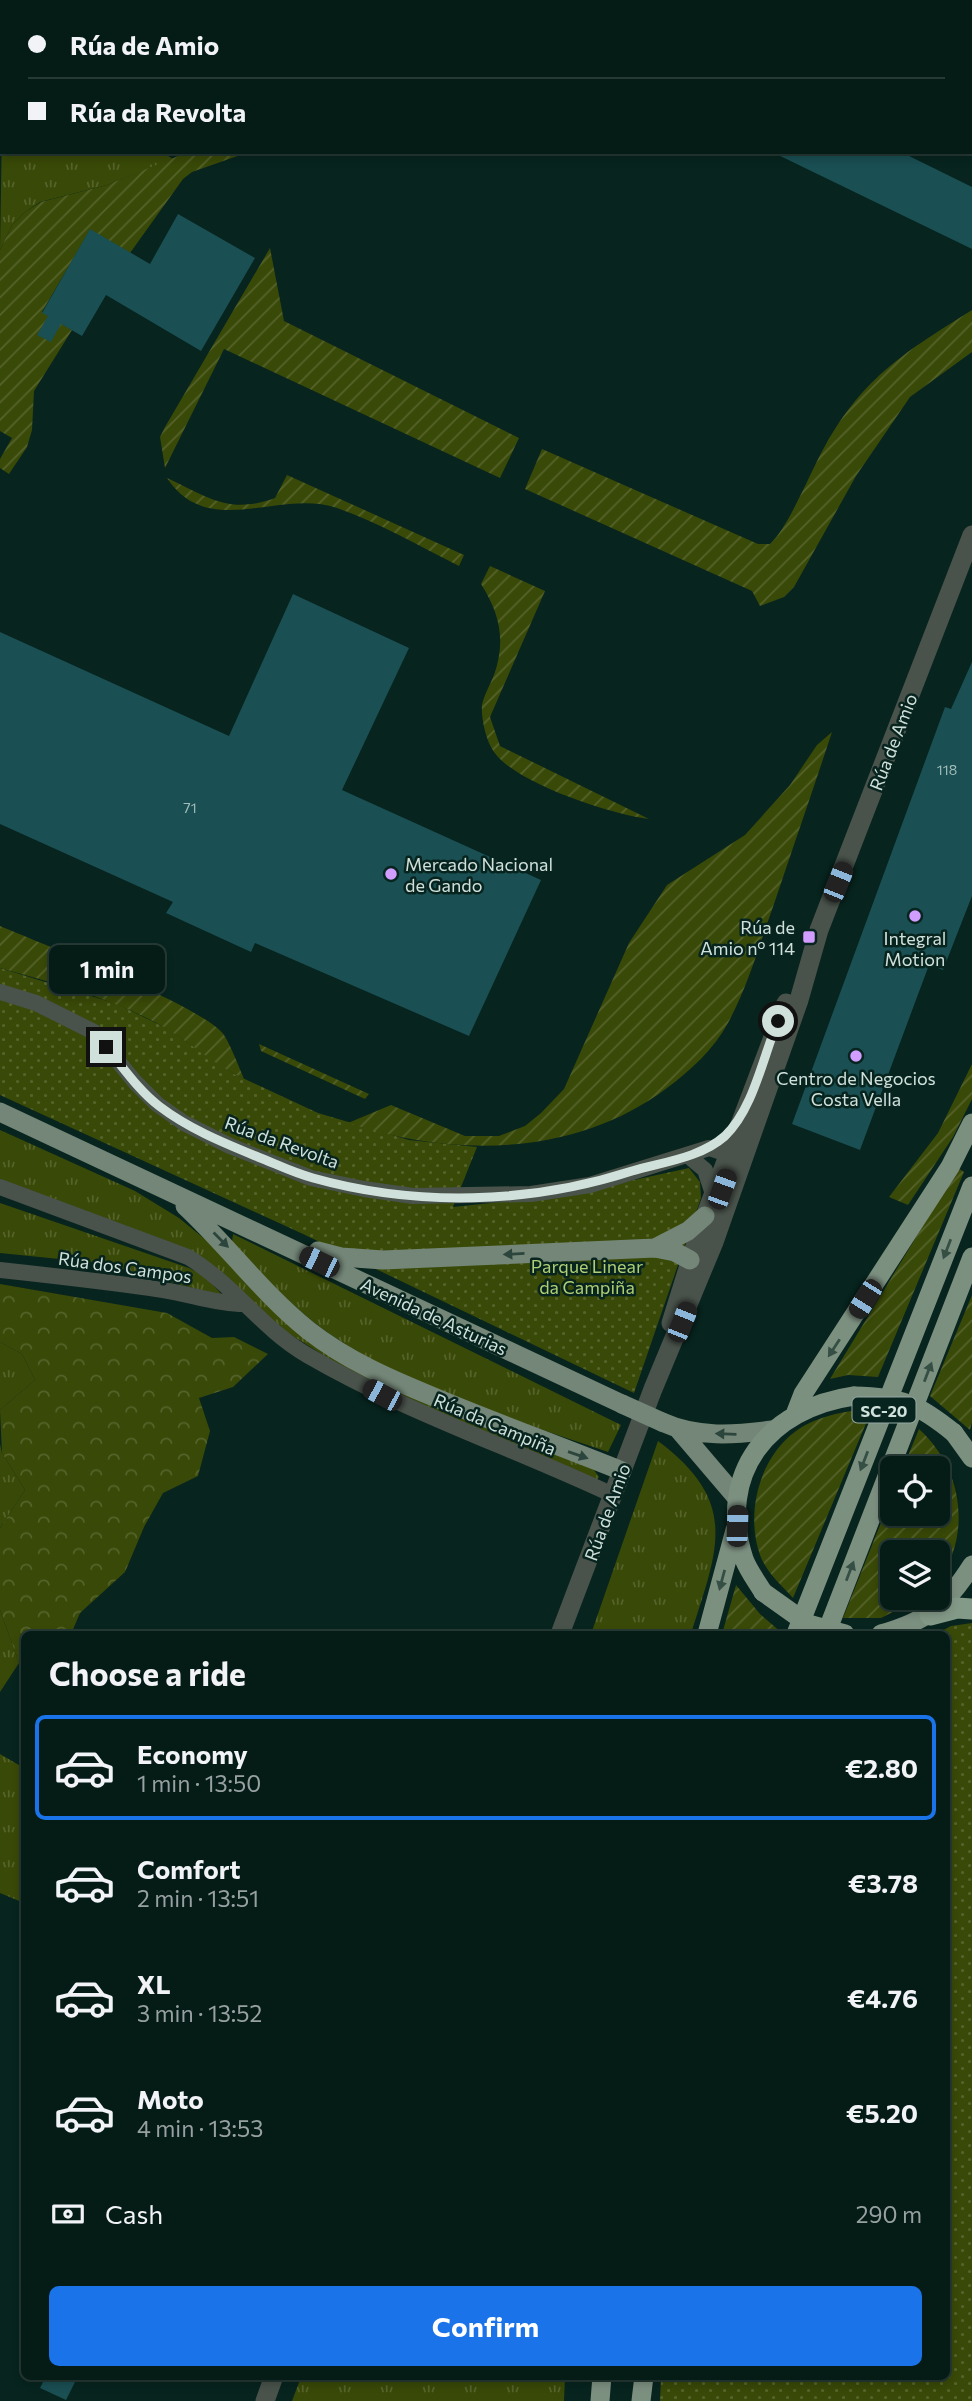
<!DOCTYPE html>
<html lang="en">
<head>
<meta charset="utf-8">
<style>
	body { margin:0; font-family:Commissioner,sans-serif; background:#0e241f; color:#f1f3f6; height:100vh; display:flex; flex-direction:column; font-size:26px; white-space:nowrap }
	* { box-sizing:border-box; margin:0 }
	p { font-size:23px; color:#97a1a1 }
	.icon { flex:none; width:38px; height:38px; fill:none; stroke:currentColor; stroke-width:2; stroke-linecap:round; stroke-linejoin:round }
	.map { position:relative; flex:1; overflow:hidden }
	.panel { position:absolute; left:21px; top:1631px; width:929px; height:749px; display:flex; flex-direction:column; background:#051b16; border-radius:10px; box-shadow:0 4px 10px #0003,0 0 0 2px #263935 }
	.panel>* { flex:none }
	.guide { position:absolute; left:0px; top:0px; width:973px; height:154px; box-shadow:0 4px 10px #0003,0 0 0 2px #263935; display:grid; align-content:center; height:154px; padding:0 28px; background:#051b16 }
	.controls { position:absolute; left:880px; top:1456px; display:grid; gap:14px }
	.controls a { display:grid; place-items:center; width:70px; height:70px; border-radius:10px; background:#051b16; box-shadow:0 4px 10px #0003,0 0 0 2px #263935; font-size:35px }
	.end { position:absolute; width:32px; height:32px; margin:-16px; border:9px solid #d0e0db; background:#111; box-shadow:0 0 0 4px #111 }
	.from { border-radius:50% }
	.bubble { position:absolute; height:49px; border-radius:10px; background:#051b16; box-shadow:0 4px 10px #0003,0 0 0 2px #263935; font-size:23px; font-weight:700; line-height:49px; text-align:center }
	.car { position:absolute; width:21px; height:42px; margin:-21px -10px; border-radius:9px; box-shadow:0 0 5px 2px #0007; background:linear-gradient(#222 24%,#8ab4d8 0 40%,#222 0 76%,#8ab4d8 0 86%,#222 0) }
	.guide b { display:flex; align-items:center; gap:24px; height:66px; font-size:26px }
	.guide b+b { border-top:2px solid #263935 }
	.guide i { width:18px; height:18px; background:#f1f3f6 }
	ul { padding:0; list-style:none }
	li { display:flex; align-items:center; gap:21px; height:105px; margin:0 14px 10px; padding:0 14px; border:4px solid transparent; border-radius:10px }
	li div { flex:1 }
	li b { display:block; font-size:26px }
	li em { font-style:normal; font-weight:700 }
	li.on { border-color:#1a73e8 }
	li>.icon { width:63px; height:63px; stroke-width:1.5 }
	h2 { padding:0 28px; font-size:32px; line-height:84px }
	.pay { display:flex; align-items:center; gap:18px; height:77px; padding:0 28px; font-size:26px }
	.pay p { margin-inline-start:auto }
	.button { display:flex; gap:14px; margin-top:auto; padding:14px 28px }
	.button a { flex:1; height:80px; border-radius:10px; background:#1a73e8; color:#fff; font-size:28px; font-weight:700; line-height:80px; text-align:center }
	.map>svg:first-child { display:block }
	.grass { fill:url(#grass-tufts) }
	.forest { fill:url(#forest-crowns) }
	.park { fill:url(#park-dots) }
	.garden { fill:url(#garden-furrows) }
	.building { fill:#1a4f53 }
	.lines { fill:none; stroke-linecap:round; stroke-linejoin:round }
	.minor { stroke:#49524b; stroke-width:16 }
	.tertiary { stroke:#49524b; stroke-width:19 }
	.primary { stroke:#738677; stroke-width:19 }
	.trunk { stroke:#7c9080; stroke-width:19 }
	.motorway { stroke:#849a88; stroke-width:21 }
	.primary-bridge { stroke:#738677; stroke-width:19 }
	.trunk-bridge { stroke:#7c9080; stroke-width:19 }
	.oneway { fill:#2d463d }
	.oneway2 { fill:#364f45 }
	.route { stroke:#d0e0db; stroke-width:9 }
	.poi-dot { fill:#d19dfe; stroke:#07241e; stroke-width:2.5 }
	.labels { text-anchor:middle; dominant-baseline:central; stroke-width:5; stroke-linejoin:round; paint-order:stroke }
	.number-label { font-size:14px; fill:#a2bcb9 }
	.shield { fill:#07241e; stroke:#94a8a2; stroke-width:2 }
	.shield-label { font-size:16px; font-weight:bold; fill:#d0e0db }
	.street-label { font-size:18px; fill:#d0e0db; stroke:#07241e }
	.poi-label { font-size:18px; fill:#d0e0db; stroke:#07241e }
	.park-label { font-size:18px; fill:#b0ce73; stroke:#07241e }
</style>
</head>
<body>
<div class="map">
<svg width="972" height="2401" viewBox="0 0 972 2401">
	<defs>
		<pattern id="grass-tufts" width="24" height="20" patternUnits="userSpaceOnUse" patternTransform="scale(1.75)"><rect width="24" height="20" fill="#394907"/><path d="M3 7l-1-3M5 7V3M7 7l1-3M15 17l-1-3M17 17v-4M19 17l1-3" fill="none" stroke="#55632b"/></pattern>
		<pattern id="forest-crowns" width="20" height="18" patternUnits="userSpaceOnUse" patternTransform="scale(1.75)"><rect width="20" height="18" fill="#394907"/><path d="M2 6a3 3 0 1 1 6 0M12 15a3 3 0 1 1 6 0" fill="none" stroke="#55632b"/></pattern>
		<pattern id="park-dots" width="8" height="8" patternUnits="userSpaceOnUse" patternTransform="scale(1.75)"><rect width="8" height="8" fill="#394907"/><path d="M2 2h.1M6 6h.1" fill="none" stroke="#55632b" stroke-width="1.8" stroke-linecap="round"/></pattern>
		<pattern id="garden-furrows" width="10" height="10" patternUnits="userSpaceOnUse" patternTransform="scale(1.75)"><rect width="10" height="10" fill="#394907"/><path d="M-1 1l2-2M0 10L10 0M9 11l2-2" fill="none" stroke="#55632b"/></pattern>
	</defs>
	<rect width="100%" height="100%" fill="#07241e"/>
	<!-- grass -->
	<path class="grass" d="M2,127v25h160l11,7 -66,26 -67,17 -15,10 -13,13 -12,25z
		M0,1130l135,61 44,27 33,27 99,97 283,128 5,7 -3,4 -35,-13 -214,-98 -78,-49 -41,-43 -228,-97z
		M0,1203l189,65 16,8 18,20 -124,-33 -99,-10z
		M233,1234l388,191 -13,27c-89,-30 -213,-69 -288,-125 -33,-25 -60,-55 -88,-85z
		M0,1342l22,12 13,26 -35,30z
		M658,1441c83,62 59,109 33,193h-100z
		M0,1444l2,9 23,37 -25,38z
		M0,1610l19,53 -19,29z
		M0,1754l24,14v135l-24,-10z
		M301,2377v-1l264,1 -1,24h-272z"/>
	<!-- forest -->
	<path class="forest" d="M0,1284l167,29 45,25 22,-1 34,17 -35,33 -34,11 11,33 -12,45 -35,17 -19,34 -19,45 -45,41 -9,21h-47v30l-5,-1 -19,-53v-82l25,-38 -23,-37 -2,-43 35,-30 -13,-26 -22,-12z"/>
	<!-- park -->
	<path class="park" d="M0,968l117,36 51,25 66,45 84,39 91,27 68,7 -24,60 112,-12 124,-27 11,14 1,16 -67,195 -331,-159 -303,-139z
		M972,1623v778h-312l1,-24 286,-1v-742h-11l15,-8z"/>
	<!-- garden -->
	<path class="garden" d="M572,0h178l-183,2z
		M188,152h61l-57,20 -9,7 -53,74 -40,-23 -48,82 30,18 -38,61 -2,39 -5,17 -18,27 -9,-6v-9l12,-21 -12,-7v-181l12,-25 13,-13 16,-10 66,-17z
		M270,248l14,73 235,117 -19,40 -276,-129 -59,119 -5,-31 5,-10z
		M972,310v42l-62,45 -54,79 -62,111 -10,10 -24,9 -8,-15 -227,-102 17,-40 216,95h12c19,-17 41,-74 55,-98 39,-70 82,-95 147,-136z
		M287,475l177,80 -5,11c-40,-20 -81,-44 -122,-58 -58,-20 -128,33 -170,-30 41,19 62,37 108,20z
		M490,566l55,25 -55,126 10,29 149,73c-37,-4 -134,-36 -155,-67 -8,-11 -13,-33 -12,-47 2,-10 8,-20 12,-30 12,-34 6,-61 -13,-91z
		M832,732c-19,58 -39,115 -58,172 -14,39 -26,82 -46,119 -14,26 -38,48 -61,65 -92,69 -213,70 -319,35l43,-18 74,31h34l26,-10 16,-13 23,-24 65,-146 38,-58 78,-50 45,-50 27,-40z
		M0,926c40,17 205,81 224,109 8,13 14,30 20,44 -28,-13 -50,-34 -77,-50 -51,-30 -110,-45 -167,-61z
		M259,1044l110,50 -4,5 -104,-48z
		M972,1064v35l-19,38 -45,68 -19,-8 49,-64z
		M958,1168l6,4 -86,205 -30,-2 -18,4z
		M972,1295v127l-2,8 -40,-34z
		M872,1409l-79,189c-12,-13 -27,-26 -33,-43 -17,-48 4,-114 54,-134 19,-8 38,-11 58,-12z
		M919,1429c44,40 53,105 19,153v-30h-46v46h29l-40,20h-38l49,-123v19h46v-46h-35z
		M736,1585l24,29 22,19 -1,1h-59z"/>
	<!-- building -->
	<path class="building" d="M772,152h129l71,35v62z
		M178,214l77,44 -54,93 -95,-56 -24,41 -21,-12 -10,18 -14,-7 11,-19 -6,-3 48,-84 60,35z
		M293,594l116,54 -67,142 199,90 -72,156 -214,-93 -4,9 -85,-39 7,-11 -173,-78v-192l229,104z
		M972,662v234l-29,74 -14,-5 -69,185 -68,-26 153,-417 6,2z
		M88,964l24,10 -9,23 -24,-10z
		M46,2376h32l-12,24 -26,-12z"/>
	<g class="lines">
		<!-- minor -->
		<path class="minor" d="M0,992l36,11 58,29 41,50 22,22 27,19 46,23 81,32 53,11 49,7 118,-2 59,-9 119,-37 18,6
			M692,1159l13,11 8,24
			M0,1187l188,70c45,27 74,72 119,98 98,57 204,92 306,140
			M0,1270c55,6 109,12 163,20 27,4 53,14 81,14"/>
		<!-- tertiary -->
		<path class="tertiary" d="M671,1323l30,-96 85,-224
			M560,1634l93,-245 61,-147 85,-242 20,-70 153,-395
			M265,2401l9,-25"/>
		<!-- primary -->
		<path class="primary" d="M0,1112l622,292
			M185,1206c43,40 78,88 123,124 38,30 82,49 126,67 62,26 126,49 188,74
			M655,1248l33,-17 17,-15
			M318,1251l23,6 42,3 272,-12 20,4 15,8
			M662,1422c35,16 73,13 110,8
			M679,1430l58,68"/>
		<!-- trunk -->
		<path class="trunk" d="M796,1412l7,-18 147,-227 22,-44
			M954,1433l18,25
			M763,1592c-6,-10 -15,-22 -19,-33 -28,-86 25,-151 110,-163
			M707,1634l28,-104
			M796,1634l176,-448
			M826,1634l146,-377
			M881,1634c46,-13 65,-28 91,-69
			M600,2401l2,-25
			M641,2401l3,-25"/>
		<!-- motorway -->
		<path class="motorway" d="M930,1615l27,-7 15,1"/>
		<!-- primary-bridge -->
		<path class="primary-bridge" d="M622,1404l40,18"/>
		<!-- trunk-bridge -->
		<path class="trunk-bridge" d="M854,1396c47,1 63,7 100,37
			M763,1592l45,32 37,10"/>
	</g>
	<!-- one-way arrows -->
	<defs><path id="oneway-solid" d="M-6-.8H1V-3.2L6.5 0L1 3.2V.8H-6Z" transform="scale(1.75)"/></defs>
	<g class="oneway">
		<use href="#oneway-solid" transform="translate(221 1240) rotate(45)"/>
		<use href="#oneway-solid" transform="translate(514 1254) rotate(177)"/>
		<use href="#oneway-solid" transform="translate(726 1434) rotate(-178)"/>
		<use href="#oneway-solid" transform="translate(578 1455) rotate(19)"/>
	</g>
	<g class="oneway2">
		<use href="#oneway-solid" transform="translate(947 1249) rotate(111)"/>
		<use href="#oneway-solid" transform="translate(834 1348) rotate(123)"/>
		<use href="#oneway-solid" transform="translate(928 1372) rotate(-69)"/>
		<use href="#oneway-solid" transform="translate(864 1461) rotate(111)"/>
		<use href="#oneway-solid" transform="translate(850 1571) rotate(-69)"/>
		<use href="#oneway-solid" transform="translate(722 1580) rotate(105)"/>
	</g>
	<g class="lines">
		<!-- route -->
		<path class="route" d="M106,1047c17,20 32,43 53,59 30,23 65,37 99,51 18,7 36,16 55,21 103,29 217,26 319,-7 31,-9 68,-13 93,-35 29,-28 38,-80 53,-115"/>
	</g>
	<!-- markers -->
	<g class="poi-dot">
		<circle cx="391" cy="874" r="7"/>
		<circle cx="915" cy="916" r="7"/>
		<rect x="802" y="930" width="14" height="14" rx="3.5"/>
		<circle cx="856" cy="1056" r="7"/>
	</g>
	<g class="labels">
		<!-- number labels -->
		<g class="number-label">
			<text x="947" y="769">118</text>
			<text x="190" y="807">71</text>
		</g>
		<!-- shield labels -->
		<rect class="shield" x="852.5" y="1397.5" width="63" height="25" rx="5"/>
		<g class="shield-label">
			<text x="884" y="1410">SC-20</text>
		</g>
		<!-- street labels -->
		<g class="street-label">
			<text transform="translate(893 742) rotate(-69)">Rúa de Amio</text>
			<text transform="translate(282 1142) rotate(20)">Rúa da Revolta</text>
			<text transform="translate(125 1267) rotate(8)">Rúa dos Campos</text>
			<text transform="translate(434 1316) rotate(25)">Avenida de Asturias</text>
			<text transform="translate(495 1424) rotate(23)">Rúa da Campiña</text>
			<text transform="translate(607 1512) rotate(-70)">Rúa de Amio</text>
		</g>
		<!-- poi labels -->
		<g class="poi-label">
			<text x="405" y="864" text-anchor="start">Mercado Nacional<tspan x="405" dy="21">de Gando</tspan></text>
			<text x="795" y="927" text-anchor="end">Rúa de<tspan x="795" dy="21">Amio nº 114</tspan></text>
			<text x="915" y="938">Integral<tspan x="915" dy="21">Motion</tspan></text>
			<text x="856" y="1078">Centro de Negocios<tspan x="856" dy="21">Costa Vella</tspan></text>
		</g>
		<!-- park labels -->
		<g class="park-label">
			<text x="587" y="1266">Parque Linear<tspan x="587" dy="21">da Campiña</tspan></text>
		</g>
	</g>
</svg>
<div class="controls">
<a><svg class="icon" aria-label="locate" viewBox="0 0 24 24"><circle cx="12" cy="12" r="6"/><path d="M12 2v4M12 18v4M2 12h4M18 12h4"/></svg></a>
<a><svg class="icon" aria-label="layers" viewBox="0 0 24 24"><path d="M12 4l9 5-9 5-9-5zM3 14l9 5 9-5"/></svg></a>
</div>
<i class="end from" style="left:778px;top:1021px"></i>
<i class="end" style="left:106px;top:1047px"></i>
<div class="bubble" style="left:49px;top:945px;width:116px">1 min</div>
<i class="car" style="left:838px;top:882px;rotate:22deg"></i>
<i class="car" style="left:722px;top:1189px;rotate:20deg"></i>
<i class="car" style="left:319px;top:1262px;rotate:296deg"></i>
<i class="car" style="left:865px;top:1299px;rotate:212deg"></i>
<i class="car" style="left:682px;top:1322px;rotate:22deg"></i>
<i class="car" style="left:382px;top:1395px;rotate:298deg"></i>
<i class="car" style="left:737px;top:1526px;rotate:2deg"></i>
<div class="guide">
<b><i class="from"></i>Rúa de Amio</b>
<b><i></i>Rúa da Revolta</b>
</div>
<section class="panel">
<h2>Choose a ride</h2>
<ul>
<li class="on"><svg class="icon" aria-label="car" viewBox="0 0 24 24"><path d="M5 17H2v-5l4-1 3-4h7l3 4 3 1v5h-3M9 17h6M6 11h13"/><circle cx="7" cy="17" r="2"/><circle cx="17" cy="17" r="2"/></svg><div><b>Economy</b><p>1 min · 13:50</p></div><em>€2.80</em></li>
<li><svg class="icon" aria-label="car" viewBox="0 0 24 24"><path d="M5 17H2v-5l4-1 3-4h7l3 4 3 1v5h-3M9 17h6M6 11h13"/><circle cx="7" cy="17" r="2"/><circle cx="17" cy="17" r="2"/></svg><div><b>Comfort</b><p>2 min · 13:51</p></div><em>€3.78</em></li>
<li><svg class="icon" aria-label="car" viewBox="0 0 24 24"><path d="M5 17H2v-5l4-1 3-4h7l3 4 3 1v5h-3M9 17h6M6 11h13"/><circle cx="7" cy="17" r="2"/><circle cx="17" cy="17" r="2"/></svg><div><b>XL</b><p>3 min · 13:52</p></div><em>€4.76</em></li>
<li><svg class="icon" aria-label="car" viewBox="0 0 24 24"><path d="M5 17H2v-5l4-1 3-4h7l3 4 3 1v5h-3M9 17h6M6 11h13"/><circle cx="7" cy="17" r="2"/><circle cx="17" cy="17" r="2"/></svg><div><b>Moto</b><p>4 min · 13:53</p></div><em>€5.20</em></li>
</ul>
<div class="pay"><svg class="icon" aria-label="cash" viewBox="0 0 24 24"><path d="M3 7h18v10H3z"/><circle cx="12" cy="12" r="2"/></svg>Cash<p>290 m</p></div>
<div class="button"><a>Confirm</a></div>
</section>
</div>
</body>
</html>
